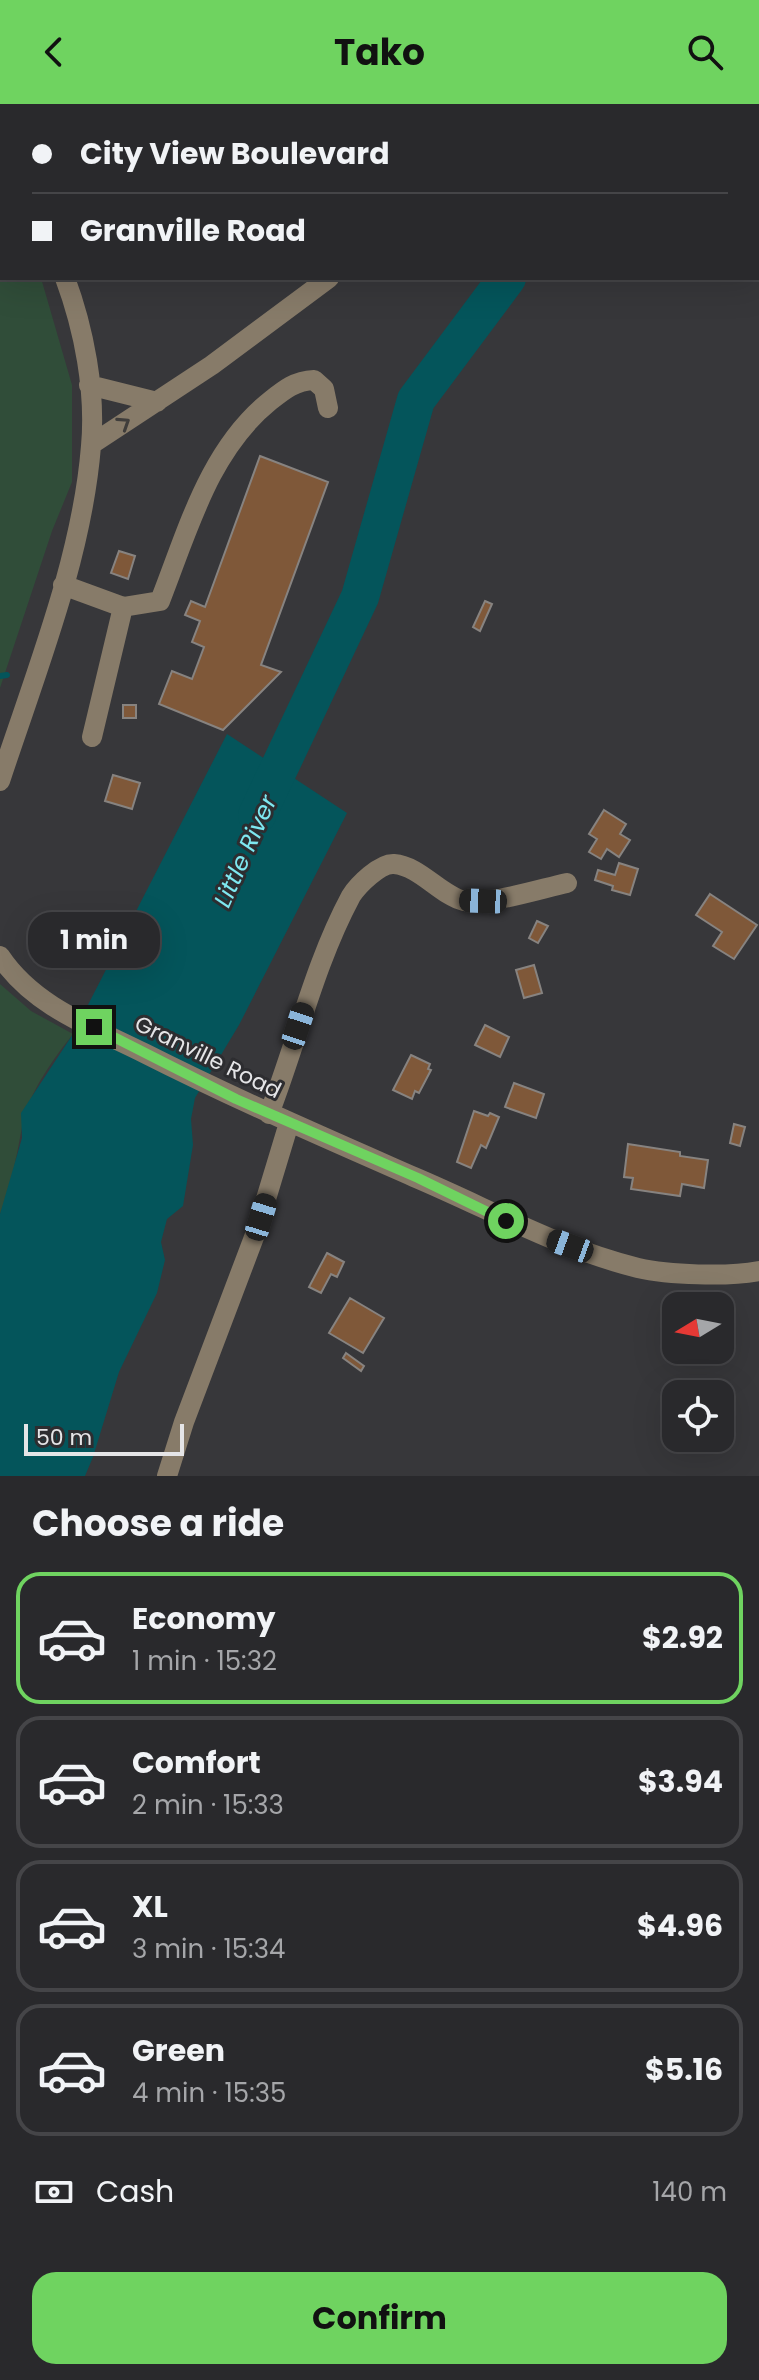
<!DOCTYPE html>
<html lang="en">
<head>
<meta charset="utf-8">
<style>
	body { margin:0; font-family:Poppins,sans-serif; background:#353538; color:#f1f3f6; height:100vh; display:flex; flex-direction:column; font-size:30px; white-space:nowrap }
	* { box-sizing:border-box; margin:0 }
	p { font-size:26px; color:#a5a6a9 }
	.icon { flex:none; width:44px; height:44px; fill:none; stroke:currentColor; stroke-width:2; stroke-linecap:round; stroke-linejoin:round }
	.map { position:relative; height:1372px; overflow:hidden }
	.sheet { display:flex; flex-direction:column; background:#29292c; flex:1 }
	.sheet>* { flex:none }
	.guide { position:absolute; left:0px; top:0px; width:760px; height:176px; box-shadow:0 8px 32px #0002,0 0 0 2px #454548; display:grid; align-content:center; height:176px; padding:0 32px; background:#29292c }
	.needle { width:52px; rotate:260deg }
	.buttons { position:absolute; left:662px; top:1188px; display:grid; gap:16px }
	.buttons a { display:grid; place-items:center; width:72px; height:72px; border-radius:16px; background:#29292c; box-shadow:0 8px 32px #0002,0 0 0 2px #454548; font-size:40px }
	.scale { position:absolute; left:24px; bottom:20px; width:160px; box-sizing:border-box; padding-left:8px; border:4px solid #e5e5e7; border-top:0; font-size:22px; line-height:28px; white-space:nowrap; color:#e5e5e7; -webkit-text-stroke:6px #2d2d30; paint-order:stroke }
	.end { position:absolute; width:36px; height:36px; margin:-18px; border:10px solid #6fd360; background:#111; box-shadow:0 0 0 4px #111 }
	.from { border-radius:50% }
	.bubble { position:absolute; height:56px; border-radius:24px; background:#29292c; box-shadow:0 8px 32px #0002,0 0 0 2px #454548; font-size:26px; font-weight:700; line-height:56px; text-align:center }
	.car { position:absolute; width:24px; height:48px; margin:-24px -12px; border-radius:10px; box-shadow:0 0 6px 2px #0007; background:linear-gradient(#222 24%,#8ab4d8 0 40%,#222 0 76%,#8ab4d8 0 86%,#222 0) }
	.guide b { display:flex; align-items:center; gap:28px; height:76px; font-size:30px }
	.guide b+b { border-top:2px solid #454548 }
	.guide i { width:20px; height:20px; background:#f1f3f6 }
	ul { padding:0; list-style:none }
	li { display:flex; align-items:center; gap:24px; height:132px; margin:0 16px 12px; padding:0 16px; border:4px solid #454548; border-radius:24px }
	li div { flex:1 }
	li b { display:block; font-size:30px }
	li em { font-style:normal; font-weight:700 }
	li.active { border-color:#6fd360 }
	li>.icon { width:72px; height:72px; stroke-width:1.5 }
	h2 { padding:0 32px; font-size:36px; line-height:96px }
	.pay { display:flex; align-items:center; gap:20px; height:88px; padding:0 32px; font-size:30px }
	.pay p { margin-inline-start:auto }
	.primary-button { display:flex; gap:16px; margin-top:auto; padding:16px 32px }
	.primary-button a { flex:1; height:92px; border-radius:24px; background:#6fd360; color:#111; font-size:32px; font-weight:700; line-height:92px; text-align:center }
	header { display:flex; justify-content:space-between; align-items:center; height:104px; padding:0 32px; background:#6fd360; color:#111; font-size:36px; font-weight:700 }
	.map>svg:first-child { display:block }
	.green { fill:#304d39 }
	.water { fill:#04555b }
	.lines { fill:none; stroke-linecap:round; stroke-linejoin:round }
	.stream { stroke:#04555b; stroke-width:6 }
	.river { stroke:#04555b; stroke-width:38 }
	.building { fill:#7f5839; stroke:#878380; stroke-width:2 }
	.minor { stroke:#877b69; stroke-width:20 }
	.oneway { stroke:#3f3d3b }
	.route { stroke:#6fd360; stroke-width:10 }
	.labels { text-anchor:middle; dominant-baseline:central; stroke-width:6; stroke-linejoin:round; paint-order:stroke }
	.street-label { font-size:22px; fill:#e5e5e7; stroke:#2d2d30 }
	.water-label { font-size:24px; font-style:italic; fill:#7ee8f1; stroke:#2d2d30 }
</style>
</head>
<body>
<header><svg class="icon" aria-label="back" viewBox="0 0 24 24"><path d="M15 5l-7 7 7 7"/></svg>Tako<svg class="icon" aria-label="search" viewBox="0 0 24 24"><circle cx="10" cy="10" r="6"/><path d="M15 15l6 6"/></svg></header>
<div class="map">
<svg width="759" height="1372" viewBox="0 0 759 1372">
	<rect width="100%" height="100%" fill="#37373a"/>
	<!-- green -->
	<path class="green" d="M0,82l2,92h39l31,107v97l-20,49 -52,157z
		M0,880l31,27 42,23c-17,21 -45,60 -50,88 -6,31 -11,62 -23,92z"/>
	<!-- water -->
	<path class="water" d="M227,630l120,79 -108,212 -44,73 -4,21 2,26 -10,61 -16,13 -6,23 4,18 -8,33 -38,79 -26,85 -8,19h-85v-262l22,-76 -1,-25 52,-79z"/>
	<g class="lines">
		<!-- stream -->
		<path class="stream" d="M0,572l7,-1"/>
		<!-- river -->
		<path class="river" d="M638,2l1,-2
			M257,711l103,-218 56,-197 91,-122"/>
	</g>
	<!-- building -->
	<path class="building" d="M260,352l68,26 -67,183 20,7 -58,58 -64,-26 13,-33 20,8 12,-32 -12,-5 8,-21 -15,-6 6,-14 14,6z
		M119,447l16,5 -7,23 -17,-6z
		M485,497l7,3 -12,27 -7,-4z
		M123,601h13v13h-13z
		M113,671l27,8 -8,26 -27,-8z
		M604,706l22,14 -6,10 10,6 -11,17 -12,-8 -6,10 -12,-7 8,-13 -8,-5z
		M619,759l19,6 -8,26 -18,-5 1,-4 -18,-6 3,-10 17,5z
		M710,790l47,31 -23,34 -21,-13 9,-14 -26,-17z
		M537,817l11,5 -10,17 -9,-5z
		M534,861l8,28 -18,5 -8,-28z
		M485,921l24,12 -9,20 -25,-12z
		M411,951l19,9 -2,5 3,1 -12,23 -4,-2 -3,8 -19,-9z
		M514,979l30,11 -8,24 -31,-11z
		M474,1007l14,5 2,-3 9,4 -13,31 -5,-3 -10,23 -14,-6z
		M734,1020l11,3 -5,19 -10,-3z
		M628,1040l52,8v4l28,4 -4,28 -22,-4 -2,12 -49,-7 2,-11 -9,-1z
		M327,1149l17,9 -7,15 -6,-3 -10,19 -12,-6z
		M350,1194l34,20 -21,35 -34,-20z
		M346,1249l18,13 -3,5 -18,-13z"/>
	<g class="lines">
		<!-- minor -->
		<path class="minor" d="M522,2l1,-2
			M0,17l2,5
			M89,281l68,17
			M92,340l120,-79 117,-87
			M63,481l60,22 37,-6c28,-71 49,-151 110,-200 15,-12 25,-20 44,-21l10,9 4,19
			M92,633l31,-130
			M0,677c35,-107 82,-222 91,-335 5,-55 -7,-117 -26,-168
			M0,852c33,50 92,71 144,97 89,45 179,84 270,124 76,32 143,71 224,91 30,7 90,9 121,3
			M269,1010c28,-72 45,-149 82,-218 7,-11 29,-33 43,-32 26,2 46,31 70,37 22,5 79,-13 103,-18
			M167,1372l17,-54 72,-190 33,-109"/>
	</g>
	<!-- one-way arrows -->
	<defs><path id="oneway-chevron" d="M-2-3.5L2.5 0L-2 3.5" fill="none" stroke-width="1.6" stroke-linecap="round" stroke-linejoin="round" transform="scale(2)"/></defs>
	<use class="oneway" href="#oneway-chevron" transform="translate(124 319) rotate(-33)"/>
	<g class="lines">
		<!-- route -->
		<path class="route" d="M94,923l142,72 182,79 88,43"/>
	</g>
	<g class="labels">
		<!-- street labels -->
		<g class="street-label">
			<text transform="translate(208 953) rotate(26)">Granville Road</text>
		</g>
		<!-- water labels -->
		<g class="water-label">
			<text transform="translate(245 747) rotate(-66)">Little River</text>
		</g>
	</g>
</svg>
<div class="buttons">
<a><svg class="needle" viewBox="-14 -14 28 28"><path d="M0-13l5 13h-10z" fill="#e53935"/><path d="M0 13l5-13h-10z" fill="#a5a6a9"/></svg></a>
<a><svg class="icon" aria-label="locate" viewBox="0 0 24 24"><circle cx="12" cy="12" r="6"/><path d="M12 2v4M12 18v4M2 12h4M18 12h4"/></svg></a>
</div>
<div class="scale">50 m</div>
<i class="end from" style="left:506px;top:1117px"></i>
<i class="end" style="left:94px;top:923px"></i>
<div class="bubble" style="left:28px;top:808px;width:132px">1 min</div>
<i class="car" style="left:483px;top:797px;rotate:272deg"></i>
<i class="car" style="left:298px;top:922px;rotate:18deg"></i>
<i class="car" style="left:261px;top:1113px;rotate:17deg"></i>
<i class="car" style="left:570px;top:1142px;rotate:290deg"></i>
<div class="guide">
<b><i class="from"></i>City View Boulevard</b>
<b><i></i>Granville Road</b>
</div>
</div>
<section class="sheet">
<h2>Choose a ride</h2>
<ul>
<li class="active"><svg class="icon" aria-label="car" viewBox="0 0 24 24"><path d="M5 17H2v-5l4-1 3-4h7l3 4 3 1v5h-3M9 17h6M6 11h13"/><circle cx="7" cy="17" r="2"/><circle cx="17" cy="17" r="2"/></svg><div><b>Economy</b><p>1 min · 15:32</p></div><em>$2.92</em></li>
<li><svg class="icon" aria-label="car" viewBox="0 0 24 24"><path d="M5 17H2v-5l4-1 3-4h7l3 4 3 1v5h-3M9 17h6M6 11h13"/><circle cx="7" cy="17" r="2"/><circle cx="17" cy="17" r="2"/></svg><div><b>Comfort</b><p>2 min · 15:33</p></div><em>$3.94</em></li>
<li><svg class="icon" aria-label="car" viewBox="0 0 24 24"><path d="M5 17H2v-5l4-1 3-4h7l3 4 3 1v5h-3M9 17h6M6 11h13"/><circle cx="7" cy="17" r="2"/><circle cx="17" cy="17" r="2"/></svg><div><b>XL</b><p>3 min · 15:34</p></div><em>$4.96</em></li>
<li><svg class="icon" aria-label="car" viewBox="0 0 24 24"><path d="M5 17H2v-5l4-1 3-4h7l3 4 3 1v5h-3M9 17h6M6 11h13"/><circle cx="7" cy="17" r="2"/><circle cx="17" cy="17" r="2"/></svg><div><b>Green</b><p>4 min · 15:35</p></div><em>$5.16</em></li>
</ul>
<div class="pay"><svg class="icon" aria-label="cash" viewBox="0 0 24 24"><path d="M3 7h18v10H3z"/><circle cx="12" cy="12" r="2"/></svg>Cash<p>140 m</p></div>
<div class="primary-button"><a>Confirm</a></div>
</section>
</body>
</html>
